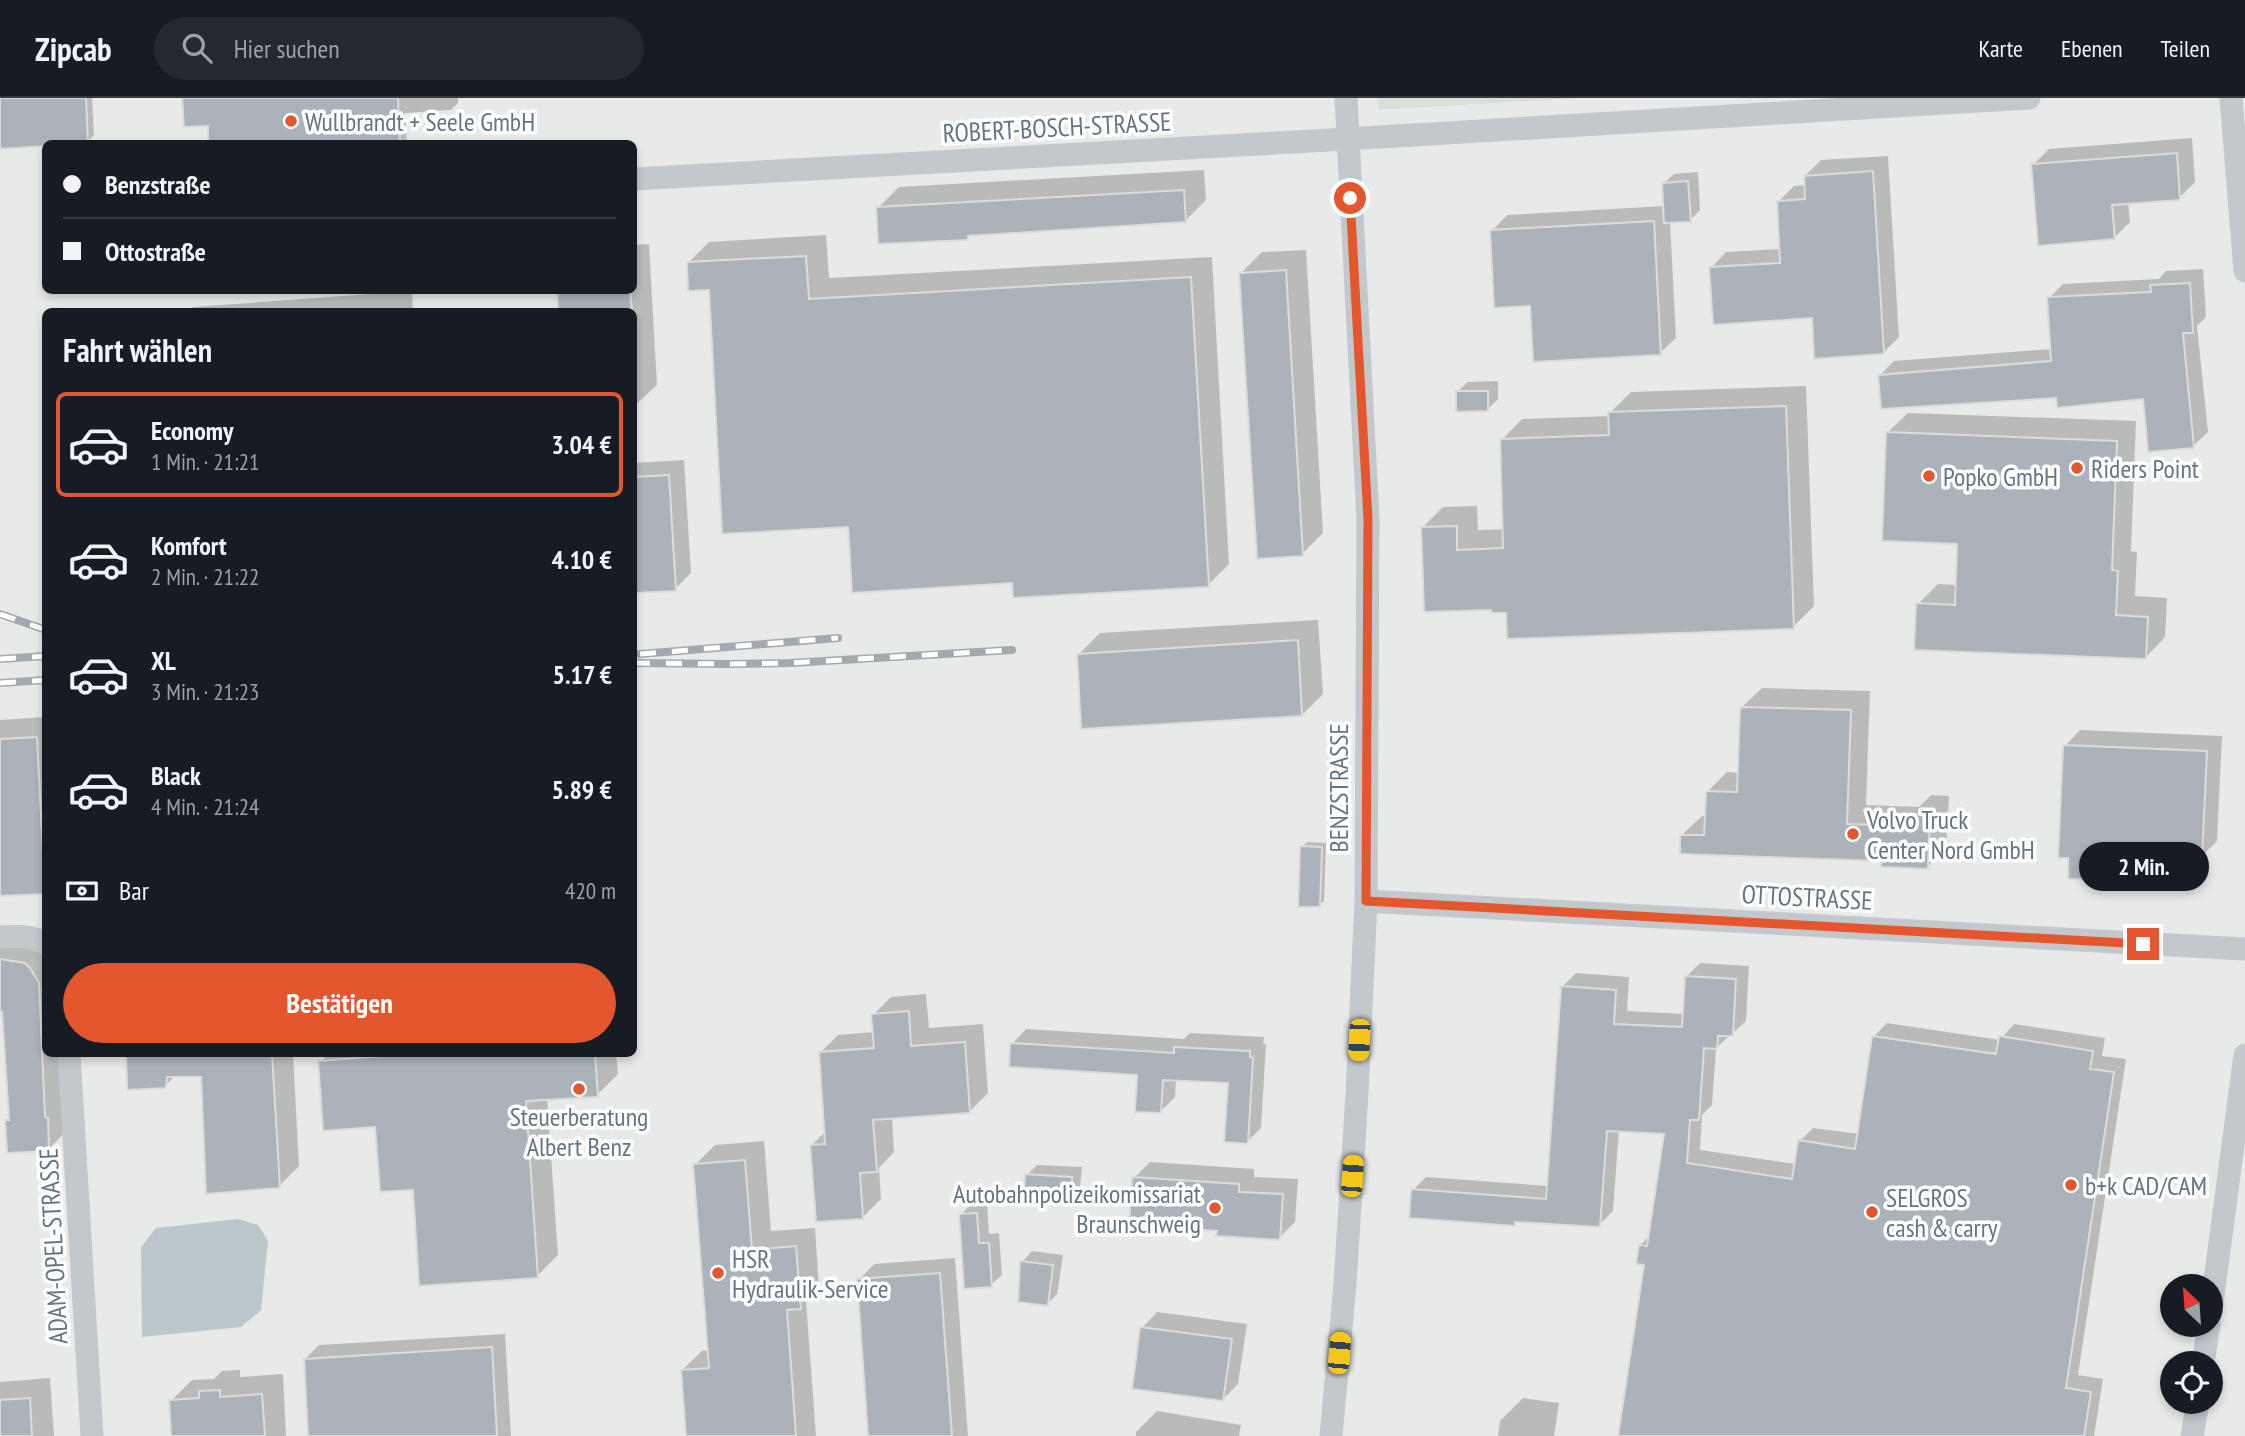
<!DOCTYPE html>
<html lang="de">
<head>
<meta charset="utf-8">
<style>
	body { margin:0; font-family:"PT Sans Narrow",sans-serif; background:#242831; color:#f1f3f6; height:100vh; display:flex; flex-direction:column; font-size:26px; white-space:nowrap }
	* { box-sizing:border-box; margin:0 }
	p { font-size:23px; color:#9ea1a6 }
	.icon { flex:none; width:38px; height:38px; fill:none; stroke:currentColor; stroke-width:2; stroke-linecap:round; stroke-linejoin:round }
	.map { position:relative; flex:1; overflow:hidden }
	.panel { position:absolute; left:42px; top:210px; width:595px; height:749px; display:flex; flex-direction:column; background:#171b24; border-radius:10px; box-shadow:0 4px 10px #0003 }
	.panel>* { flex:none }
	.guide { position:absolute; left:42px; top:42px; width:595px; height:154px; border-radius:10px; box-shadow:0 4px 10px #0003; display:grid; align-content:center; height:154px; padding:0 21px; background:#171b24 }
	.needle { width:46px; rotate:335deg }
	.tools { position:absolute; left:2160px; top:1176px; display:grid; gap:14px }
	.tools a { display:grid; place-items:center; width:63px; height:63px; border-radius:50%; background:#171b24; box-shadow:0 4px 10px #0003; font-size:35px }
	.end { position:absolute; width:32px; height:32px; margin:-16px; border:9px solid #e4572e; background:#fff; box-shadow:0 0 0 4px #fff }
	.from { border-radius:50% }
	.bubble { position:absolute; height:49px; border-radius:24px; background:#171b24; box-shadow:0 4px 10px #0003; font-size:23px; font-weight:600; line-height:49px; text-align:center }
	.car { position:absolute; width:21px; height:42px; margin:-21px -10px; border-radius:9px; box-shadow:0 0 5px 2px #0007; background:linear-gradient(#f5c518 24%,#345 0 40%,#f5c518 0 76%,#345 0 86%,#f5c518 0) }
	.guide b { display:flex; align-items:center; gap:24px; height:66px; font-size:26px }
	.guide b+b { border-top:2px solid #363941 }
	.guide i { width:18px; height:18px; background:#f1f3f6 }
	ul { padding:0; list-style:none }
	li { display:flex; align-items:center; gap:21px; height:105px; margin:0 14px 10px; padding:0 7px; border:4px solid transparent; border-radius:10px }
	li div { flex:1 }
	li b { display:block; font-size:26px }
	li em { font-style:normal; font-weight:600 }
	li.active { border-color:#e4572e }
	li>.icon { width:63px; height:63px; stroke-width:1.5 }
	h2 { padding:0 21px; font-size:32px; line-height:84px }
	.pay { display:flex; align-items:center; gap:18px; height:77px; padding:0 21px; font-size:26px }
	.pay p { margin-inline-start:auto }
	.cta { display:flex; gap:14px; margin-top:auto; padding:14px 21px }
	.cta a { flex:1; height:80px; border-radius:42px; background:#e4572e; color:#fff; font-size:28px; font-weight:600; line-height:80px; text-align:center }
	header { display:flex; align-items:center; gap:42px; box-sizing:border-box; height:98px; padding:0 35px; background:#171b24; border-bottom:2px solid #363941 }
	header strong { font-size:33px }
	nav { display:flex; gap:38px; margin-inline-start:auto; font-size:24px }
	.search { width:490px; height:63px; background:#242831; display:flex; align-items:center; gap:18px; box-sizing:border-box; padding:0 24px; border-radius:38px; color:#9ea1a6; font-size:26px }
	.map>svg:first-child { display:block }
	.built { fill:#e8e9e9; fill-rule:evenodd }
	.green { fill:#dadfd7 }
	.water { fill:#bbc7cb }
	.shadow { fill:#0003 }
	.building { fill:#aab3b9; stroke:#dcdcda; stroke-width:2 }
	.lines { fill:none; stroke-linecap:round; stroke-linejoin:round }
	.street { stroke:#c3c8cc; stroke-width:23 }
	.rail-casing { stroke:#a2aab0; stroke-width:8 }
	.rail { stroke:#fff; stroke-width:5; stroke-dasharray:16; stroke-linecap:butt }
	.route { stroke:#e4572e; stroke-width:9 }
	.poi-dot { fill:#e4572e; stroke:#fff; stroke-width:2.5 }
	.labels { text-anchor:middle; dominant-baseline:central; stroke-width:7; stroke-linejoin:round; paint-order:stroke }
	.poi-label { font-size:26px; fill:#657683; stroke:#fff; text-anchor:start }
	.street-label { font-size:26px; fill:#657683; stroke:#fff }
</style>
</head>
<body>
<header>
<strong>Zipcab</strong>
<div class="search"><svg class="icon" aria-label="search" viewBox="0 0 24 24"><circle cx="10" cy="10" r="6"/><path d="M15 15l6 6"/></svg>Hier suchen</div>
<nav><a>Karte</a><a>Ebenen</a><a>Teilen</a></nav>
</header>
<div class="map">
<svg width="2245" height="1338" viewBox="0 0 2245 1338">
	<rect width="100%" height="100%" fill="#fafaf8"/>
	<!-- built -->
	<path class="built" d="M0,0h1378l1,12 203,-12h663v1338h-2245zM46,46h588v146h-588zM46,214h588v742h-588zM2172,1188h38v39h-38zM2172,1265h38v39h-38z"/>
	<!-- green -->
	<path class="green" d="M1378,0h204l-204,12z"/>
	<!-- water -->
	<path class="water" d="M238,1121l20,6 10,16 -7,69 -20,17 -99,10 -1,-90 15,-19z"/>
	<!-- shadow -->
	<path class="shadow" d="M0,0h92l2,37 -7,7 -87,5z
		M184,0h274v5l-7,7 -46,3 2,31h-197l-1,-20z
		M2192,40l3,44 -16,16 -51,4 2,20 -16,16 -81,-73 16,-16z
		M1888,58l11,181 -16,16 -69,-37 -103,-48 15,-16 55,-3 -3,-47 16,-16 12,-1 -1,-9 16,-16z
		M1204,72l2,30 -21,21 -214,13 -3,4 -90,-30 21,-21z
		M1698,74l2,38 -10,10 -20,1 6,117 -16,15 -128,-49 -40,-73 15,-16 158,-9 -2,-22 11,-10z
		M826,137l3,43 383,-21 17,307 -21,21 -194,-4 -164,-56 -140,-237 -22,-25 21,-21z
		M649,146l8,141 -23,21v-94h-74l-1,-22h75v-45z
		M1306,152l17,283 -21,21 -61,-281 21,-21z
		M2203,171l3,48 -9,9 11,106 -15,14 -49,-49h-86l-178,-22 14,-14 158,-12 -3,-51 14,-14 96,-5 7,-8z
		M412,193l1,21h-225l5,-5z
		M1498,283v18l-11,11 -30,-18 11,-10z
		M1806,288l8,220 -21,21 -285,-16 -86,-83 21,-21 34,-1 1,24 27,-1 -3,-89 20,-21 88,-3v-3l21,-21z
		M1908,315l228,8 -5,130 6,1 -2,44 32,2 -2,39 -19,20 -228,-53 20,-20 19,1 2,-42 -71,-111z
		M684,362l7,113 -16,16 -41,3v-129z
		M1318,522l5,74 -21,21 -223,-61 21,-21z
		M1762,590l108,3 -4,114 53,2 12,-12 18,1 -3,52 -19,19 -44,-8 -201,-24 20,-19h4l1,-24 20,-20 13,1 2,-66z
		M46,619v174l-46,3v-174z
		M2080,632l142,6 -5,105 -16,16 -13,-1 -1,9 -15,16 -107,-135z
		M1307,744l19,1 -2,58 -5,4 -17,-58z
		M0,844l46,3v109h16l6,75 -19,20 -43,-28 4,-4 -7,-107h-3z
		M1700,865l49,3 -3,55 -30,27 -4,57 -10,10 -2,35 96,14 4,-23 13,-13 46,6 14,-97 14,-14 113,17 14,-16 91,14 -3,18 24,3 -48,316 25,4 -9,57h-474l26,-172 -6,-19 11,-10 15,-102 -47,-3 -6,81 -14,14 -81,-5 -4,4 -101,-34 13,-13 123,9 13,-199 14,-14 53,4 -2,34 57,3 2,-37z
		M926,896l3,34 54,-4 5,69 -18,18 -78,6 2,35 -15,16 2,31 -18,18 -51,-72 14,-14 -6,-78 18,-18 36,-3 -1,-17 18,-18z
		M1026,931l158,10 6,-6 74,4 -1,7h3l-5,84 -14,14 -17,-60 -54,-3 -1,18 -14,14 -22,-38 -127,-29z
		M127,956h166l6,112 -20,20 -76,-111 -28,1 -10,10 -36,2z
		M329,956h287l2,20 -21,21 -50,3 11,157 -21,21 -123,-88 -37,-62 -57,-64z
		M764,1043l7,90 44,-3 4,60 -13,13 10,135h-129l-5,-66 20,-19 7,-1 -14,-185 20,-20z
		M1150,1064l104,7v8l44,2 -3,43 -16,16 -60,-9 -85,-51z
		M1037,1067l45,2 -2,21 -10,10 -43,-23z
		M987,1105l2,31 10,-1 3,42 -11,10 -30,-70 10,-11z
		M1032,1153l31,4 -6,39 -10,10 -25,-42z
		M955,1160l13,178h-98l-11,-156 15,-16z
		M1157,1214l90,12 -9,60 -15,15 -81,-71z
		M505,1236l6,102h-201l-5,-77 14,-14z
		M240,1272v7l43,-3 3,62h-113l-2,-35 21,-21 22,-1 8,-8z
		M50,1280l4,58h-54v-54z
		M1523,1300l36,5 -5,33h-56l2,-15z
		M1157,1313l84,14 -2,11h-103v-4z"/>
	<!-- building -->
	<path class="building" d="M0,0h86l2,46h-42v2l-46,3z
		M182,0h216l2,46h-192v-18l-24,1z
		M2177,55l3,47 -68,5 3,34 -77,7 -7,-82z
		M1873,73l11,183 -70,5 -2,-41 -99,7 -4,-58 71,-4 -3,-62 28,-2 -1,-23z
		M1688,83l3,41 -27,1 -2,-40z
		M1184,92l2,32 -218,14v4l-90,4 -2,-37z
		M1654,123l7,134 -128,7 -3,-56 -36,2 -4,-78z
		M806,158l3,43 382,-22 18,310 -196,11 -1,-15 -160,10 -4,-66 -126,7 -13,-244 -21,1 -1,-29z
		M1286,172l17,286 -46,3 -18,-286z
		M2190,185l3,50h-10l11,115 -46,4 -5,-53 -86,9 -1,-10 -175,11 -3,-34 173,-14 -4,-64 104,-5 -1,-7z
		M557,192h73l2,22h-74z
		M1456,293h32v20l-32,1z
		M1786,308l8,223 -287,10 -1,-26h-15v-3l-67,2 -3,-85 36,-1v24l46,-2 -3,-109 109,-4 -1,-23z
		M1886,334l231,9 -5,129 6,1 -2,44 32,2 -2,42 -232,-9 2,-47 39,2 2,-61 -75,-3z
		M669,377l7,116 -42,2v-116z
		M1298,542l4,76 -221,13 -4,-75z
		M1740,609l111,3 -4,114 62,2 1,-12 20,1 -2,54 -47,-2v-6l-201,-7v-19h24l2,-44 31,1z
		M37,639l8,157 -45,2v-157z
		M2063,647l144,6 -5,108 -28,-1 -2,25 -104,-4v-21h-10z
		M1300,748l22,1 -2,60h-22z
		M0,861l25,4 5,5 9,15 6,134 3,1 1,33 -42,2 -2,-33h4l-7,-108h-2z
		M1685,878l51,3 -3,57h-15l-1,13 -13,-1 -5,72h-9l-3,43 105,16 6,-39 57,9 17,-113 124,18 3,-18 94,15 -3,18 24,3 -48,316 25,4 -7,44h-466l26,-171 -8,-1 3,-19 8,1 17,-112 -57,-3 -7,96 -85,-5v4l-106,-8 2,-29 135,10 15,-213 55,4 -2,34 68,3z
		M909,913l2,35 54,-4 5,71 -97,7 4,52 -17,1 3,46 -47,3 -6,-77 15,-1 -6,-92 55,-4 -3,-34z
		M1010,945l164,10v-6l76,4v6l3,1 -5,86 -24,-2 4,-59 -65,-3 -2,33 -26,-1 2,-37 -128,-8z
		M126,956h146l8,134 -74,6 -5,-117h-34l-1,11 -39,2z
		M409,956h186l3,43 -72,4 12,177 -119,8 -6,-96 -33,2 -5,-65 -52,4 -5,-70z
		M745,1062l7,90 44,-4 5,63 -14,1 9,126h-110l-5,-66 28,-2 -16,-204z
		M1025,1076l47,3 -1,23 -47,-3z
		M1132,1079l107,7v8l44,2 -3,46 -64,-4 1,-5 -88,-6z
		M977,1115l2,30h10l3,44 -28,2 -5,-75z
		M1020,1163l33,4 -5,41 -30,-4z
		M940,1175l12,163h-84l-11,-157z
		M1140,1229l92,12 -9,62 -91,-12z
		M492,1249l5,89h-189l-4,-77z
		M220,1292v7l42,-3 3,42h-94l-2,-36 30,-2v-7z
		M30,1300l2,38h-32v-36z"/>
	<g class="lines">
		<!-- street -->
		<path class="street" d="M2231,0l14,173
			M634,81l713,-40 682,-41
			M1366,803l879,48
			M0,839c17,-1 31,-2 46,7
			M69,956l23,382
			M2210,1220l35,-263
			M2203,1265l6,-38
			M1331,1338l14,-152 12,-190 9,-193 2,-382 -22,-421
			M2192,1338l6,-34"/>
		<!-- rail casing -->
		<g class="rail-casing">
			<path id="rail" d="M0,516l46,16
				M640,556l198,-16
				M0,561l46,-3
				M634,565l96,1 60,-1 222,-13
				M0,585l46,-3"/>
		</g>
		<!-- rail -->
		<use href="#rail" class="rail"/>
	</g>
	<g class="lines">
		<!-- route -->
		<path class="route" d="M1350,100l18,321 -2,382 777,43"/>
	</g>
	<!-- markers -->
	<g class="poi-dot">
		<circle cx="291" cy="23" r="7"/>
		<circle cx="2077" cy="370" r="7"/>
		<circle cx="1929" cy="378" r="7"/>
		<circle cx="1853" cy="736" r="7"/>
		<circle cx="579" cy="991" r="7"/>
		<circle cx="2071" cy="1087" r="7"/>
		<circle cx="1215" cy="1110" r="7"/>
		<circle cx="1872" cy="1114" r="7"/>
		<circle cx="718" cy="1175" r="7"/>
	</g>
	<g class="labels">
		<!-- poi labels -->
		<g class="poi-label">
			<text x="305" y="23">Wullbrandt + Seele GmbH</text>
			<text x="2091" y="370">Riders Point</text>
			<text x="1943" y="378">Popko GmbH</text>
			<text x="1867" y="721">Volvo Truck<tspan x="1867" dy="30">Center Nord GmbH</tspan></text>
			<text x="579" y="1018" text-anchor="middle">Steuerberatung<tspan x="579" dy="30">Albert Benz</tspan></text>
			<text x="2085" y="1087">b+k CAD/CAM</text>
			<text x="1201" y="1095" text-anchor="end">Autobahnpolizeikomissariat<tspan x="1201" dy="30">Braunschweig</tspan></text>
			<text x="1886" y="1099">SELGROS<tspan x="1886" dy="30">cash &amp; carry</tspan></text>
			<text x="732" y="1160">HSR<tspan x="732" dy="30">Hydraulik-Service</tspan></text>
		</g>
		<!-- street labels -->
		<g class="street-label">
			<text transform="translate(1057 29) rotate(-3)">ROBERT-BOSCH-STRASSE</text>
			<text transform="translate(1338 690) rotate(-90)">BENZSTRASSE</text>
			<text transform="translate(1807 799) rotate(3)">OTTOSTRASSE</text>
			<text transform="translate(53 1148) rotate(-93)">ADAM-OPEL-STRASSE</text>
		</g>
	</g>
</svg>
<div class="tools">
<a><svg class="needle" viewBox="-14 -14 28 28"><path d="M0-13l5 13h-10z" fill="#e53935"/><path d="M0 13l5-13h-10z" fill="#9ea1a6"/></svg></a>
<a><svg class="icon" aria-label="locate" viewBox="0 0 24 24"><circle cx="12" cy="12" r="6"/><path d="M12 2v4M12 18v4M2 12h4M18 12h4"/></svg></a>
</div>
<i class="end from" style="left:1350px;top:100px"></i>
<i class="end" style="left:2143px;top:846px"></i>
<div class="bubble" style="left:2079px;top:744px;width:130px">2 Min.</div>
<i class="car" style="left:1359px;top:942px;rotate:183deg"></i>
<i class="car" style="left:1352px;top:1078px;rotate:4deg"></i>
<i class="car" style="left:1339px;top:1255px;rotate:5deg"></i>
<div class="guide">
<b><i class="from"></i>Benzstraße</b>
<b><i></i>Ottostraße</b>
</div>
<section class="panel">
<h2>Fahrt wählen</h2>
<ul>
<li class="active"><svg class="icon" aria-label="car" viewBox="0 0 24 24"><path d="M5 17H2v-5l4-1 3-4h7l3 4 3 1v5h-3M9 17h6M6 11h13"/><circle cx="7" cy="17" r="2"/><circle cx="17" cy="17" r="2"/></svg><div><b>Economy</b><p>1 Min. · 21:21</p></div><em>3.04 €</em></li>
<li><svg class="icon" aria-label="car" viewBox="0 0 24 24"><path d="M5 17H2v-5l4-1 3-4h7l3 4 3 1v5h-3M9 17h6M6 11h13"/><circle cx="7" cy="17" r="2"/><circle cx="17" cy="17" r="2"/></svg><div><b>Komfort</b><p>2 Min. · 21:22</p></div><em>4.10 €</em></li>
<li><svg class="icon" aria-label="car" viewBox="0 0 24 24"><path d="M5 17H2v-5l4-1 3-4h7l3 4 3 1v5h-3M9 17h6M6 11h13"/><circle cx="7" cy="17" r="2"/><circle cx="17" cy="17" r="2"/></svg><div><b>XL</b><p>3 Min. · 21:23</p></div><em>5.17 €</em></li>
<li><svg class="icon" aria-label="car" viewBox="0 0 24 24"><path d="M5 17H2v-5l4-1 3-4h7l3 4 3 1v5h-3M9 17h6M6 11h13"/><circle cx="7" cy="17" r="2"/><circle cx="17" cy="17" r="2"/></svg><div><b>Black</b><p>4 Min. · 21:24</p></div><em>5.89 €</em></li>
</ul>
<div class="pay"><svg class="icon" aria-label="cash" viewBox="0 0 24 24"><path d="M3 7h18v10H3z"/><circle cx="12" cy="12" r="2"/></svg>Bar<p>420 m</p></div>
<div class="cta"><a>Bestätigen</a></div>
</section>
</div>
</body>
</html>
